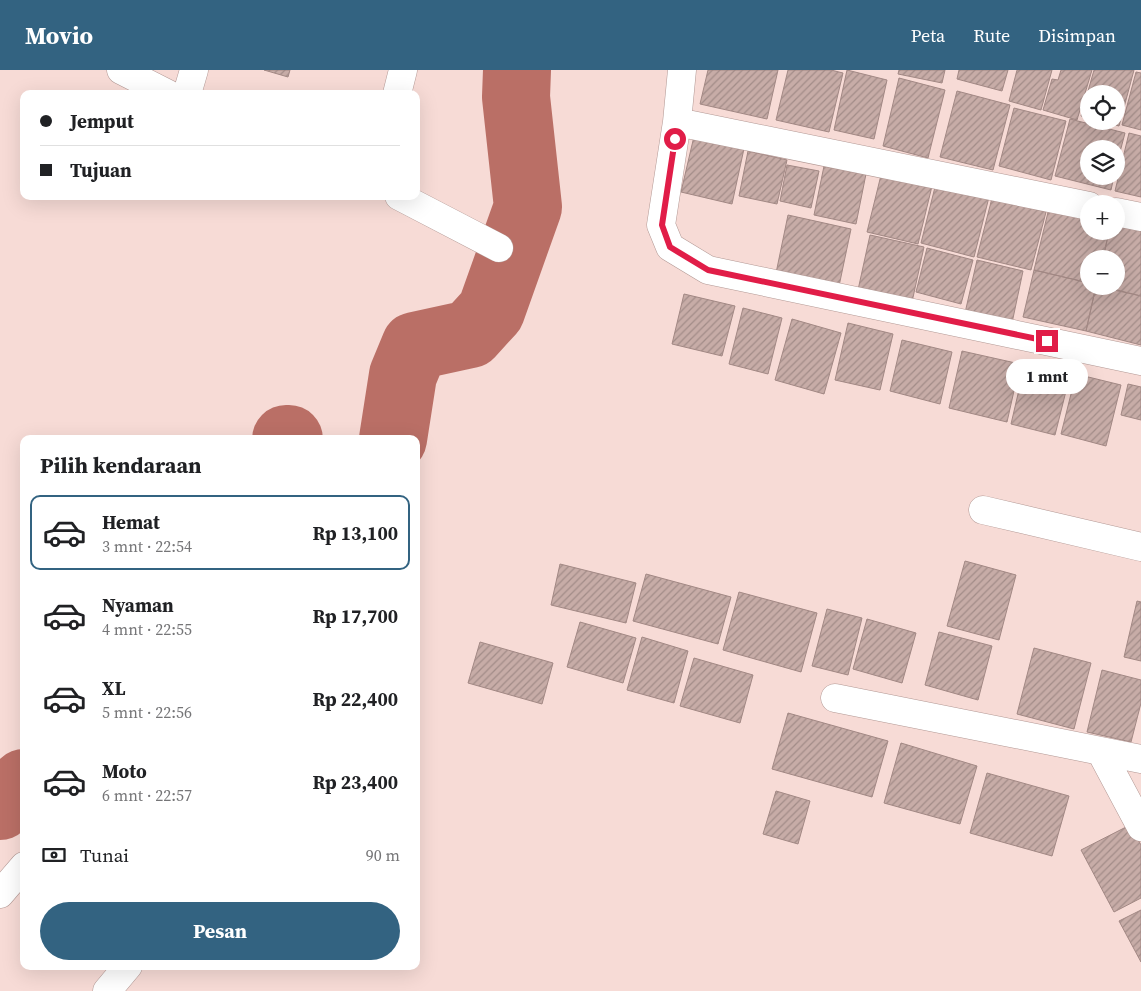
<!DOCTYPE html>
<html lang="id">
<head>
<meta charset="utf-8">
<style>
	body { margin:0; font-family:"Source Serif 4",serif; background:#f2f2f2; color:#202124; height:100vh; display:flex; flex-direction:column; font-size:19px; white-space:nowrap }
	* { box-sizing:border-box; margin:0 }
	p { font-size:16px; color:#757577 }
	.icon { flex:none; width:28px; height:28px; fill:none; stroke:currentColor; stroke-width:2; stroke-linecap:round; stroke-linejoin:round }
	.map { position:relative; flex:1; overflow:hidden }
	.sheet { position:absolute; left:20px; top:365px; width:400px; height:535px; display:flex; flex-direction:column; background:#fff; border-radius:10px; box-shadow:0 5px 20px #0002 }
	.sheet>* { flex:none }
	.guide { position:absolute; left:20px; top:20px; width:400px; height:110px; border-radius:10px; box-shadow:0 5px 20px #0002; display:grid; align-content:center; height:110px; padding:0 20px; background:#fff }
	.fabs { position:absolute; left:1080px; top:15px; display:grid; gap:10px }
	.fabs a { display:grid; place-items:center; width:45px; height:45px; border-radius:50%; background:#fff; box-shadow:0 5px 20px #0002; font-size:25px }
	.end { position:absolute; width:22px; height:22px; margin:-11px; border:6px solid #e11d48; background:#fff; box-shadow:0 0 0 2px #fff }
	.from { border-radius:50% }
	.bubble { position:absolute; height:35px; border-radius:18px; background:#fff; box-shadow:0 5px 20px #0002; font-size:16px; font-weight:700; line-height:35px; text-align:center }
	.guide b { display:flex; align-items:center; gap:18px; height:48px; font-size:19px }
	.guide b+b { border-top:1px solid #e0e0e0 }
	.guide i { width:12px; height:12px; background:#202124 }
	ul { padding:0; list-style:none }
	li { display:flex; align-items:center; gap:15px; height:75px; margin:0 10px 8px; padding:0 10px; border:2px solid transparent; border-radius:10px }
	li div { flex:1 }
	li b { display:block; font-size:19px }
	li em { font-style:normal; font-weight:700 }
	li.selected { border-color:#336381 }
	li>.icon { width:45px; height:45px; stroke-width:1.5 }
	h2 { padding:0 20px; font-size:22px; line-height:60px }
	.pay { display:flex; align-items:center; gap:12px; height:55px; padding:0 20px; font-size:19px }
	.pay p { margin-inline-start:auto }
	.cta { display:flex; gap:10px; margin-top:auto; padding:10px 20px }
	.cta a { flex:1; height:58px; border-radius:30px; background:#336381; color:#fff; font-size:20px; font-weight:700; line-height:58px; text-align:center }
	header { display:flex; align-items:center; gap:30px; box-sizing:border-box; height:70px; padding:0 25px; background:#336381; color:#fff }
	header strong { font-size:24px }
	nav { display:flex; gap:28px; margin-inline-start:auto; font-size:18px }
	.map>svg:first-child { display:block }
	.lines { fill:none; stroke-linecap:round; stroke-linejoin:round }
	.river { stroke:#ba6f66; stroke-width:68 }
	.building { fill:url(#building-hatch); stroke:#a28884 }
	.minor-casing { stroke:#b29894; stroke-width:29 }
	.minor { stroke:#fff; stroke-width:28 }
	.route { stroke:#e11d48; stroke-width:6 }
</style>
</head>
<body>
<header>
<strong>Movio</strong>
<nav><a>Peta</a><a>Rute</a><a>Disimpan</a></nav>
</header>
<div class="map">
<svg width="1141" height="921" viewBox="0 0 1141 921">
	<defs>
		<pattern id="building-hatch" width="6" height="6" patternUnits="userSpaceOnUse" patternTransform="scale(1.25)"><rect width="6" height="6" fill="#c7aca7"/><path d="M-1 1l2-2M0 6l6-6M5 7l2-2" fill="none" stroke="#a28c88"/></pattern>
	</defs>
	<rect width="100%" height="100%" fill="#f7dbd6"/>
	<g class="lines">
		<!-- river -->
		<path class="river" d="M286,369h3
			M393,369l10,-64 12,-29 55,-12 21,-23 37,-104 -12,-110 1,-27
			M0,736l24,-23"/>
	</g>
	<!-- building -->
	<path class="building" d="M264,0h26l-2,7z
		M708,0h70l-11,49 -67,-15z
		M788,0h43l12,3 -14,59 -53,-12z
		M847,0l40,10 -13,59 -40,-9z
		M899,0h46l-3,13 -44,-9z
		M959,0h49l-6,21 -45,-12z
		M1017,0h35l-11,40 -32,-9z
		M1061,0h31l-15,50 -34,-10 9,-31 6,1z
		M1094,0h40l-15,56 -18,-5h15v-27h-27v24l-8,-2z
		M1136,2l5,1v57l-19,-5z
		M899,8l46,12 -17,68 -45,-12z
		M957,21l53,14 -17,65 -53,-13z
		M1014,38l52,13 -15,59 -52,-14z
		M1070,49l55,14 -9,34v-18h-27v27h25l-3,14 -56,-14z
		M695,62l50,12 -13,60 -51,-12z
		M1129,63l12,3v61l-26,-6z
		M748,81l39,9 -10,44 -38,-8z
		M787,95l32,6 -8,37 -31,-7z
		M824,96l42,8 -10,50 -42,-9z
		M882,101l51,11 -15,62 -51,-12z
		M936,113l53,14 -15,60 -53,-14z
		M992,128l54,14 -15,58 -54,-13z
		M1049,138l40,9v14h20l-6,28h-14v24l-55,-13z
		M788,145l63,14 -13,62 -63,-13z
		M1116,154l25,6v66l-40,-10h15v-27h-13l6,-28h7z
		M870,165l54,12 -12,55 -54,-12z
		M927,178l46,12 -12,44 -45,-12z
		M977,190l46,11 -11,52 -47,-10z
		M1034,200l55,13v3h7l-10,45 -63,-14z
		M1096,216l45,10v49l-55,-14z
		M684,224l51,12 -13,50 -50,-12z
		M743,238l39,10 -14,56 -39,-10z
		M792,249l49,14 -17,61 -49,-14z
		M848,253l45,11 -13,56 -45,-10z
		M902,270l50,12 -12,52 -50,-13z
		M962,281l58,13 -13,58 -58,-14z
		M1025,294l45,11 -15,60 -44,-11z
		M1076,304l45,11 -15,61 -45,-12z
		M1128,314l13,3v33l-20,-5z
		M965,491l51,14 -17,65 -52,-14z
		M560,494l76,19 -10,40 -75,-18z
		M646,504l85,23 -13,47 -85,-23z
		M739,522l78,21 -16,59 -78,-22z
		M1137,531l4,1v59l-17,-4z
		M827,539l35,9 -14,57 -36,-9z
		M867,549l49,14 -14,50 -49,-14z
		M580,552l56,16 -13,45 -56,-16z
		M939,562l53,14 -14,54 -53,-15z
		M642,567l46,14 -14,52 -47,-13z
		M480,572l73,21 -11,41 -74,-21z
		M1034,578l57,15 -17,66 -57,-15z
		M694,588l59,17 -13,48 -60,-17z
		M1102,600l39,10v23l-10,39 -44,-10z
		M788,643l100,28 -16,56 -100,-28z
		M901,673l76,23 -17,58 -76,-21z
		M987,703l82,23 -17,60 -82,-23z
		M776,721l34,10 -12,43 -35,-10z
		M1130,755l11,20v53l-27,14 -33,-62z
		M1141,840v52l-22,-41z"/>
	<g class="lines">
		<!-- minor casing -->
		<g class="minor-casing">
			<path id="minor" d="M121,0l47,24
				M682,0l-5,52 -16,103 9,22 38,23 433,91
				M187,24l7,-24
				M397,24l6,-24
				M677,52l412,84
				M399,126l100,52
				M1116,142l25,5
				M983,440l158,37
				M835,628l306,61
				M1101,682l40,75
				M0,824l24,-28
				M107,921l21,-25"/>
		</g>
		<!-- minor -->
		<use href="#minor" class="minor"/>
	</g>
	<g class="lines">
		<!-- route -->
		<path class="route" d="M675,69l-13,86 8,22 38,23 339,71"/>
	</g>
</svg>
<div class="fabs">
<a><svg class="icon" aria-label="locate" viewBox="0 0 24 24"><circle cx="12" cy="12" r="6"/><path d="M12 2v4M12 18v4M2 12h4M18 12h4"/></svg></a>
<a><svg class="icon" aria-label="layers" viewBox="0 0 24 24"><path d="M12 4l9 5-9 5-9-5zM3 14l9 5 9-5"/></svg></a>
<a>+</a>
<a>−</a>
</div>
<i class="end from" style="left:675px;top:69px"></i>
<i class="end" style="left:1047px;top:271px"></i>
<div class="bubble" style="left:1006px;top:289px;width:82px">1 mnt</div>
<div class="guide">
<b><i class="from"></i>Jemput</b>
<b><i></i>Tujuan</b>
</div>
<section class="sheet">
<h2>Pilih kendaraan</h2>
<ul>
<li class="selected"><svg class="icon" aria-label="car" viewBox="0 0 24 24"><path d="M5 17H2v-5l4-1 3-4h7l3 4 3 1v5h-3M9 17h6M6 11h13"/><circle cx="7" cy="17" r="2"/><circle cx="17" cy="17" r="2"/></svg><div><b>Hemat</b><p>3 mnt · 22:54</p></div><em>Rp 13,100</em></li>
<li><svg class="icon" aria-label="car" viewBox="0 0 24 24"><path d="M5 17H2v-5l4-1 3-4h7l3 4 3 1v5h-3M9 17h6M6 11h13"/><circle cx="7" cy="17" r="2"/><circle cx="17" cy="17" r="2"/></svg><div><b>Nyaman</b><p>4 mnt · 22:55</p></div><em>Rp 17,700</em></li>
<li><svg class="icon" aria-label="car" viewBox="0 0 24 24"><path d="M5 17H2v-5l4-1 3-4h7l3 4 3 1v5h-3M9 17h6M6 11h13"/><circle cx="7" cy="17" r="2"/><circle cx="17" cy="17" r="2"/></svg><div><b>XL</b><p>5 mnt · 22:56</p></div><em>Rp 22,400</em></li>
<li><svg class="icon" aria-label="car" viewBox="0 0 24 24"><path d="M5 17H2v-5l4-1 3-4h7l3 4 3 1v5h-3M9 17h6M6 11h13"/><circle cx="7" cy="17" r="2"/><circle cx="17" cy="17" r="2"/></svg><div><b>Moto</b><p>6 mnt · 22:57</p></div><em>Rp 23,400</em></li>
</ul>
<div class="pay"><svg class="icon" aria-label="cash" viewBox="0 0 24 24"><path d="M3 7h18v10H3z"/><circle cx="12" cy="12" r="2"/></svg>Tunai<p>90 m</p></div>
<div class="cta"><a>Pesan</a></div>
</section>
</div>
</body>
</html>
